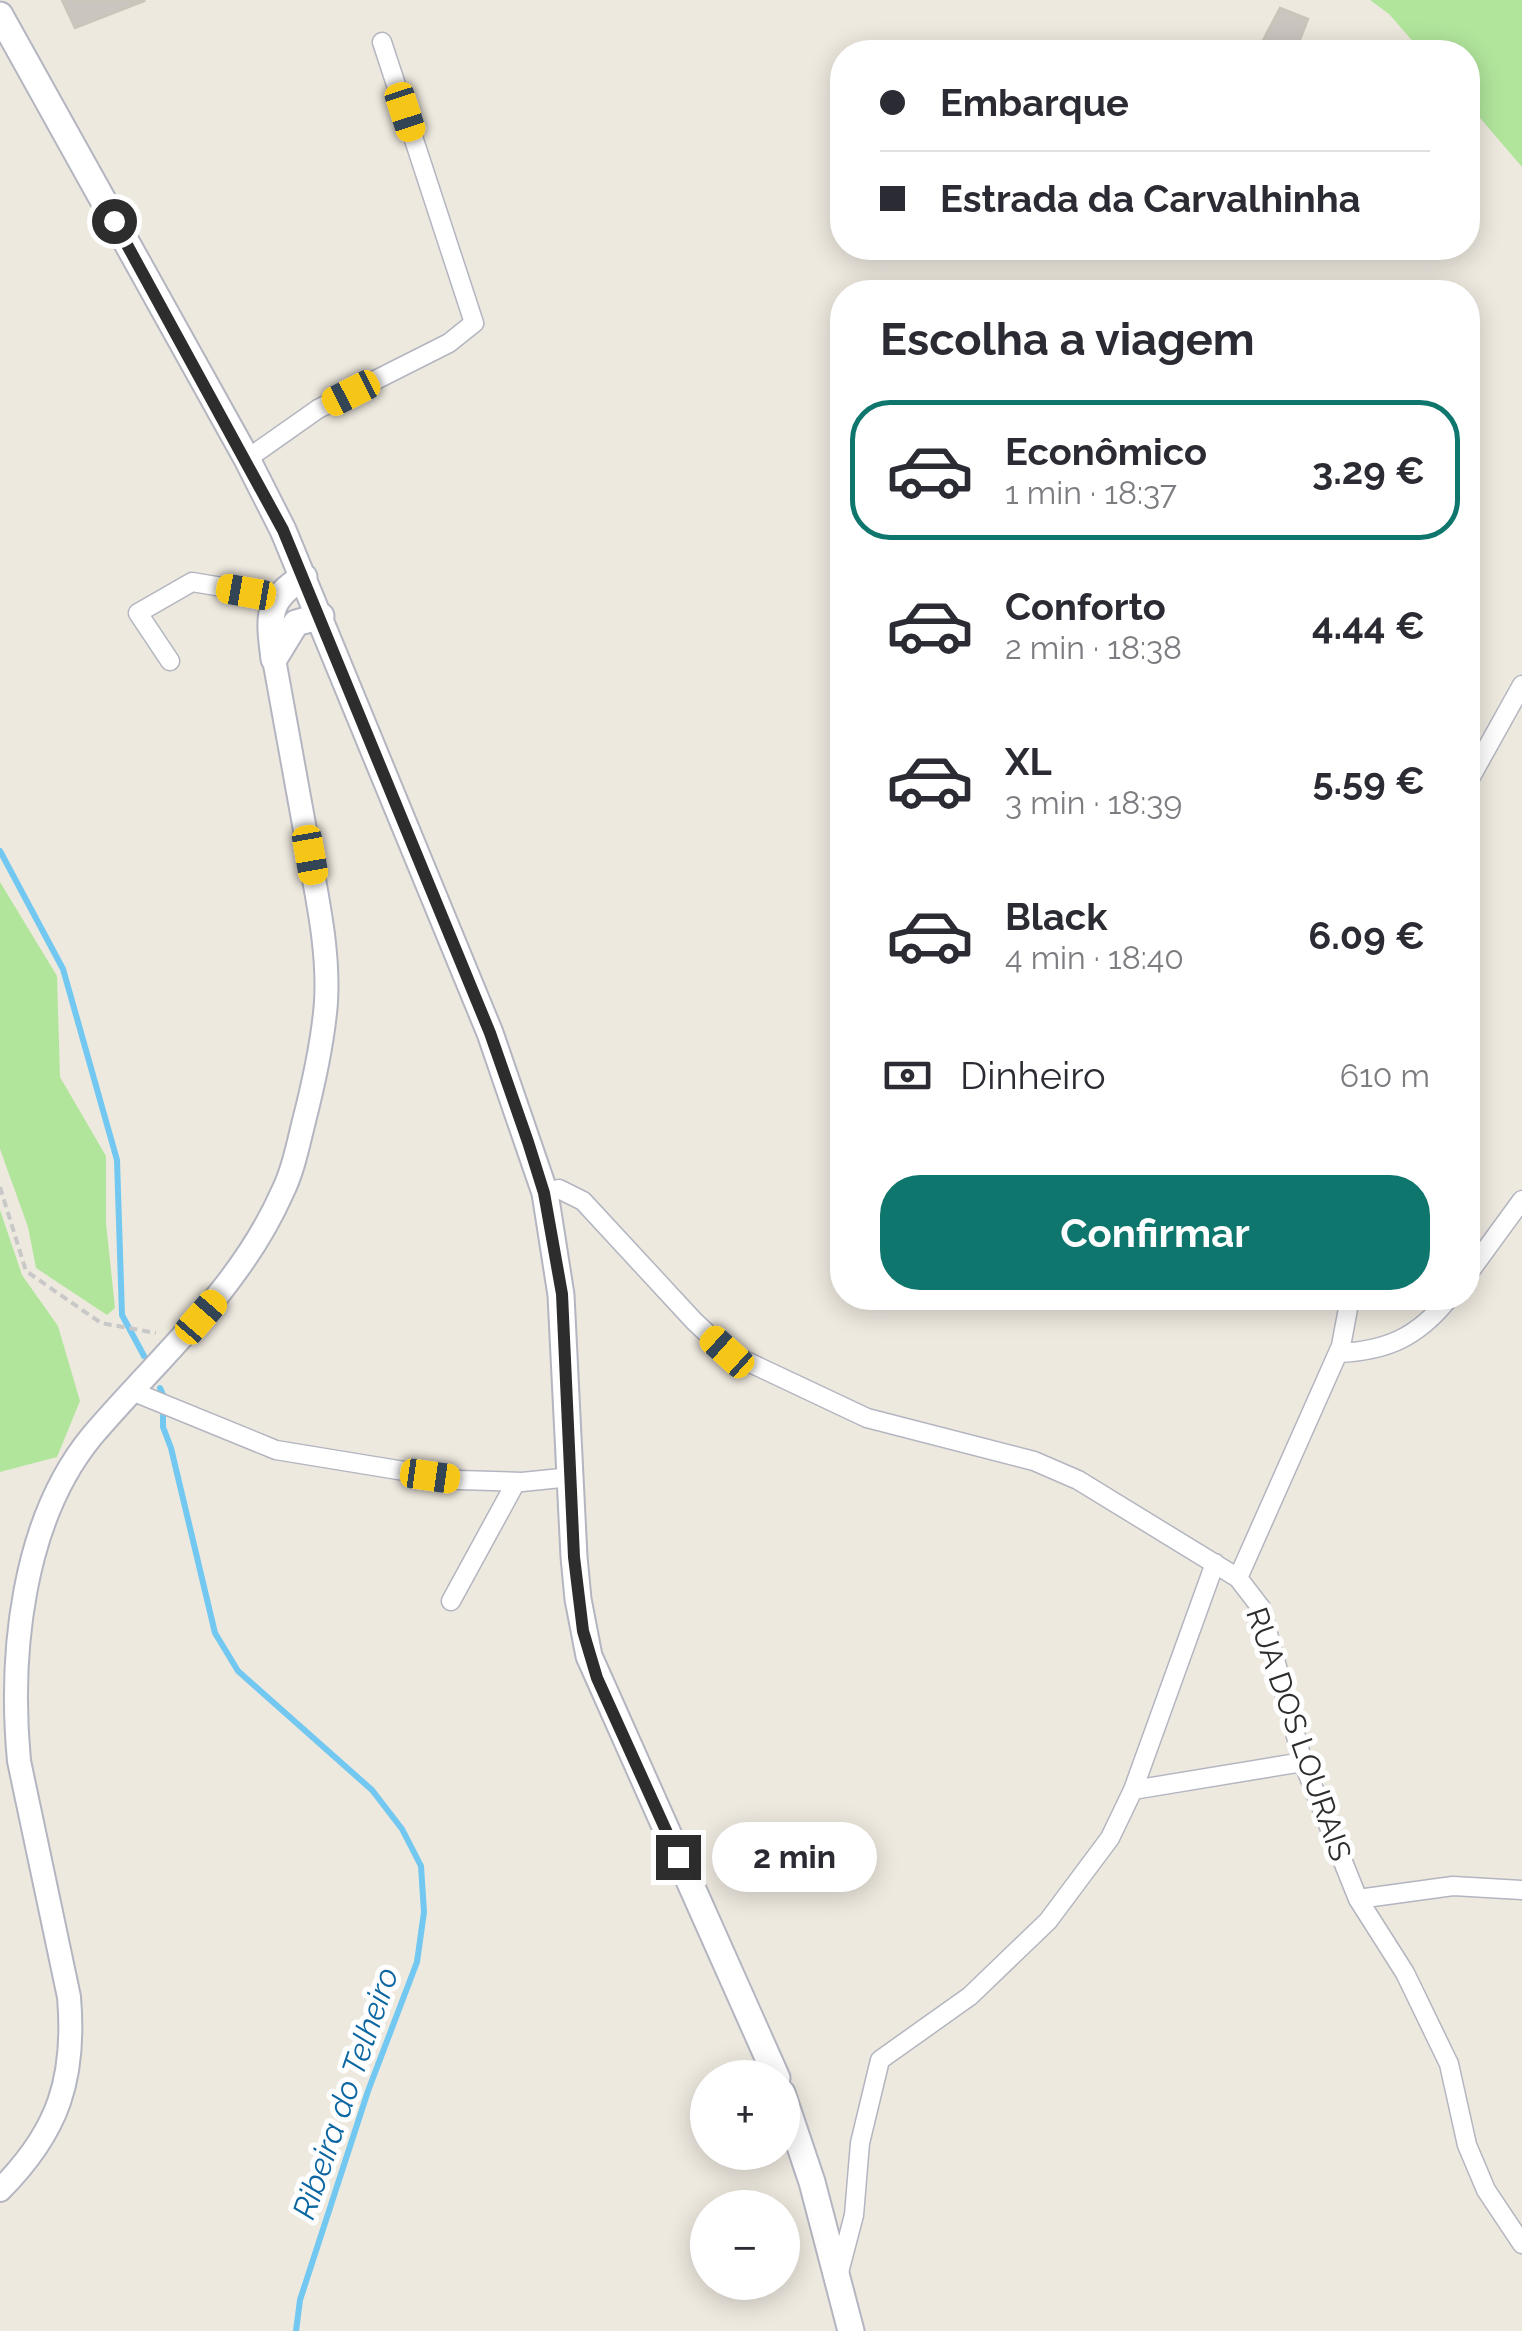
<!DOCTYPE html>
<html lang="pt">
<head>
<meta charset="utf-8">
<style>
	body { margin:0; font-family:Raleway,sans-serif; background:#f7f7f7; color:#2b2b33; height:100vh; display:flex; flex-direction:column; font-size:38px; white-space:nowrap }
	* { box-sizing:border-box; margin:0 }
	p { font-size:32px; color:#7c7c81 }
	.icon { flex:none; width:55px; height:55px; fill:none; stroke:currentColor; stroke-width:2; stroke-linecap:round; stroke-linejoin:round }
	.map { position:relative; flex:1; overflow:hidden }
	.sheet { position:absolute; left:830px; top:280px; width:650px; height:1030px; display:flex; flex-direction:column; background:#fff; border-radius:40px; box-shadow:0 5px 25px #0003 }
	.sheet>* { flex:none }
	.banner { position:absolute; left:830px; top:40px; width:650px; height:220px; border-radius:40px; box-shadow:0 5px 25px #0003; display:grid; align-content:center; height:220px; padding:0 50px; background:#fff }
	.tools { position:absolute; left:690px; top:2060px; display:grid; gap:20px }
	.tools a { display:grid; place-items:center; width:110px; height:110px; border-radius:50%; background:#fff; box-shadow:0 5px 25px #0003; font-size:50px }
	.end { position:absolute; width:45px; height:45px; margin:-22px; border:12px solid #2d2d2d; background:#fff; box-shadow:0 0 0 5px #fff }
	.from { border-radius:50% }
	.bubble { position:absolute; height:70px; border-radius:35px; background:#fff; box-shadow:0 5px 25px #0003; font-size:32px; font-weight:700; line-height:70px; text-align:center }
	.car { position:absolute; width:30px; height:60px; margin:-30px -15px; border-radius:12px; box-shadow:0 0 8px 2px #0007; background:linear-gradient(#f5c518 24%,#345 0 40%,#f5c518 0 76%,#345 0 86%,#f5c518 0) }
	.banner b { display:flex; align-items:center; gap:35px; height:95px; font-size:38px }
	.banner b+b { border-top:2px solid #e1e1e2 }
	.banner i { width:25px; height:25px; background:#2b2b33 }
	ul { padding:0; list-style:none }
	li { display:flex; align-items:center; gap:30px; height:140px; margin:0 20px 15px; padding:0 30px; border:5px solid transparent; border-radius:40px }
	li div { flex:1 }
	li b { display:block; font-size:38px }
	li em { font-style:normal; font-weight:700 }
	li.selected { border-color:#0f766e }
	li>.icon { width:90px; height:90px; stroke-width:1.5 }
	h2 { padding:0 50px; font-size:45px; line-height:120px }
	.pay { display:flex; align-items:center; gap:25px; height:110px; padding:0 50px; font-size:38px }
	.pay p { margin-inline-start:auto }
	.primary-button { display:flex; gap:20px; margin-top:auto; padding:20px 50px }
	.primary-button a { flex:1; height:115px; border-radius:40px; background:#0f766e; color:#fff; font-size:40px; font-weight:700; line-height:115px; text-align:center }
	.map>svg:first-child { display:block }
	.green { fill:#b1e59c }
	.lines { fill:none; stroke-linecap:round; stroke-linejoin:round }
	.stream { stroke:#72c8f0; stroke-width:6 }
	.building { fill:#cac5bf; stroke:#cac5b9; stroke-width:2.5 }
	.minor-casing { stroke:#b3b5c0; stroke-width:21 }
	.tertiary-casing { stroke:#b3b5c0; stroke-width:26 }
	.secondary-casing { stroke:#b3b5c0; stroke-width:29 }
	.path { stroke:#c8c8c8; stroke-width:4; stroke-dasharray:8 5; stroke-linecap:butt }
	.minor { stroke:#fff; stroke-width:18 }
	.tertiary { stroke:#fff; stroke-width:22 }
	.secondary { stroke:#fff; stroke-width:25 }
	.route { stroke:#2d2d2d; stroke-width:12 }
	.labels { text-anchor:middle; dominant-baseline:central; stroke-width:10; stroke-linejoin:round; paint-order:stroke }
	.street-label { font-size:30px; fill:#2d2d2d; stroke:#fff }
	.water-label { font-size:32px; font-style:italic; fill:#0c66a1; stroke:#fff }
</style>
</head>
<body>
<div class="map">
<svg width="1522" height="2331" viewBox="0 0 1522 2331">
	<rect width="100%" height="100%" fill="#eee9df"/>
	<!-- green -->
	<path class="green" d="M1370,0h152v167l-54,-63v-52h-46l-33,-38z
		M0,882l57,94 3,101 46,79v67l9,85 -8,7 -71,-47 -8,-41 -28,-78z
		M0,1210l22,65 36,51 22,75 -23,56 -57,15z"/>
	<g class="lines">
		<!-- stream -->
		<path class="stream" d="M0,851l63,118 54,191 5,155 22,41
			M160,1388l5,11
			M163,1416v11l8,21 44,185 23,38 134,119 30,39 19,37 3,46 -7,50 -49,129 -68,209 -4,31"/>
	</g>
	<!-- building -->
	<path class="building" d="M62,0h81l1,1 -69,27z
		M1280,8l28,11 -9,23 19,10h-42l-16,-6z"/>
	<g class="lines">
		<!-- minor casing -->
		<g class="minor-casing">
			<path id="minor" d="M247,459l71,-50 131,-66 25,-20 -92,-281
				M170,661l-32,-48 54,-31 85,14
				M1468,782l54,-97
				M545,1193l14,-4 24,12 111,120 33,31 140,66 167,43 44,19 160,98 23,30 42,154 55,137 47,74 44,91 18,81 19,45 36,54
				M1468,1274l54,-74
				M1338,1353c49,-2 80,-16 111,-55
				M134,1392l142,58 183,30 63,2 49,-5
				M1238,1578l103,-232 9,-48
				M451,1601l65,-119
				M1133,1790l170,-28
				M1358,1899l95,-13 69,4
				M838,2276l16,-61 6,-72 20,-83 90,-64 78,-75 62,-83 23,-48 82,-227"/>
		</g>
		<!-- tertiary casing -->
		<g class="tertiary-casing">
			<path id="tertiary" d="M0,2190c58,-58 76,-111 69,-193l-50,-236c-10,-106 3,-240 73,-325 67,-79 147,-146 190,-243 11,-22 16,-48 22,-72 10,-39 19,-79 22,-119 3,-50 -8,-100 -17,-150 -12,-64 -23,-129 -35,-193"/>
		</g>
		<!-- secondary casing -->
		<g class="secondary-casing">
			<path id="secondary" d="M0,15l247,444 36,71 207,503 55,160 16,102 13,262 4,42 11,57 188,422
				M274,659c-5,-41 -9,-60 30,-82
				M274,659l22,-36 25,-7
				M782,2093l30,89 39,149"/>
		</g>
		<!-- path -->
		<path class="path" d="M0,1187l26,84 75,52 55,10"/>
		<!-- minor -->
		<use href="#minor" class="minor"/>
		<!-- tertiary -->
		<use href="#tertiary" class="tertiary"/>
		<!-- secondary -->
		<use href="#secondary" class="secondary"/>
	</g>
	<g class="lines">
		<!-- route -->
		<path class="route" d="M114,221l169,309 207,503 38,109 16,51 18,101 12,263 9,74 14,47 81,179"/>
	</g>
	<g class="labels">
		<!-- street labels -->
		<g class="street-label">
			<text transform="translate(1299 1734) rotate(71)">RUA DOS LOURAIS</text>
		</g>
		<!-- water labels -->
		<g class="water-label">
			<text transform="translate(345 2093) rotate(-71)">Ribeira do Telheiro</text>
		</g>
	</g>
</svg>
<div class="tools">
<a>+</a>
<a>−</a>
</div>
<i class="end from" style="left:114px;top:221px"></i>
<i class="end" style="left:678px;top:1857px"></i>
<div class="bubble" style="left:712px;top:1822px;width:165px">2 min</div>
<i class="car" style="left:405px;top:112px;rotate:162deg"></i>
<i class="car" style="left:351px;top:393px;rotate:243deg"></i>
<i class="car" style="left:246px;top:592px;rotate:280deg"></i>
<i class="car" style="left:310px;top:855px;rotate:170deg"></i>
<i class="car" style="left:201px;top:1317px;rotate:41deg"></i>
<i class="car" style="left:727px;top:1352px;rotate:312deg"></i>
<i class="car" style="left:430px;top:1476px;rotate:98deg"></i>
<div class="banner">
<b><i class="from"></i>Embarque</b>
<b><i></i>Estrada da Carvalhinha</b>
</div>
<section class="sheet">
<h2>Escolha a viagem</h2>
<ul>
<li class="selected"><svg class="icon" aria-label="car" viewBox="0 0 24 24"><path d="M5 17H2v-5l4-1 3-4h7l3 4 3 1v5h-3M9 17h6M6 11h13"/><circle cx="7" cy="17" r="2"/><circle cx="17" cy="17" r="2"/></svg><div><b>Econômico</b><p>1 min · 18:37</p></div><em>3.29 €</em></li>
<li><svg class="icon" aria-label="car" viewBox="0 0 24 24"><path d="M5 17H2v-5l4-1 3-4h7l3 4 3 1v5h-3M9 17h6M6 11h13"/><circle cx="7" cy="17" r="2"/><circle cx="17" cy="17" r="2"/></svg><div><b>Conforto</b><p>2 min · 18:38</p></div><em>4.44 €</em></li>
<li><svg class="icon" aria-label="car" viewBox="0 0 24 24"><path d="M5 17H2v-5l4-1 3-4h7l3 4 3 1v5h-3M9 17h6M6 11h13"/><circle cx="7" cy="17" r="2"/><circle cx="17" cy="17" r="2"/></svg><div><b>XL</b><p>3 min · 18:39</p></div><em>5.59 €</em></li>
<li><svg class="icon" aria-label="car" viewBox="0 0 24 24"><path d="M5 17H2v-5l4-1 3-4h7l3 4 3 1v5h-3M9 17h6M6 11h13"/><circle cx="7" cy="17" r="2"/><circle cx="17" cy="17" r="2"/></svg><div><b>Black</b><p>4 min · 18:40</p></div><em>6.09 €</em></li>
</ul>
<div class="pay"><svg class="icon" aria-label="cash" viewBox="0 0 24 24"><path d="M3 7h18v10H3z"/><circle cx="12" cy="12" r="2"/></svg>Dinheiro<p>610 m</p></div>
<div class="primary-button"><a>Confirmar</a></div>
</section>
</div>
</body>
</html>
